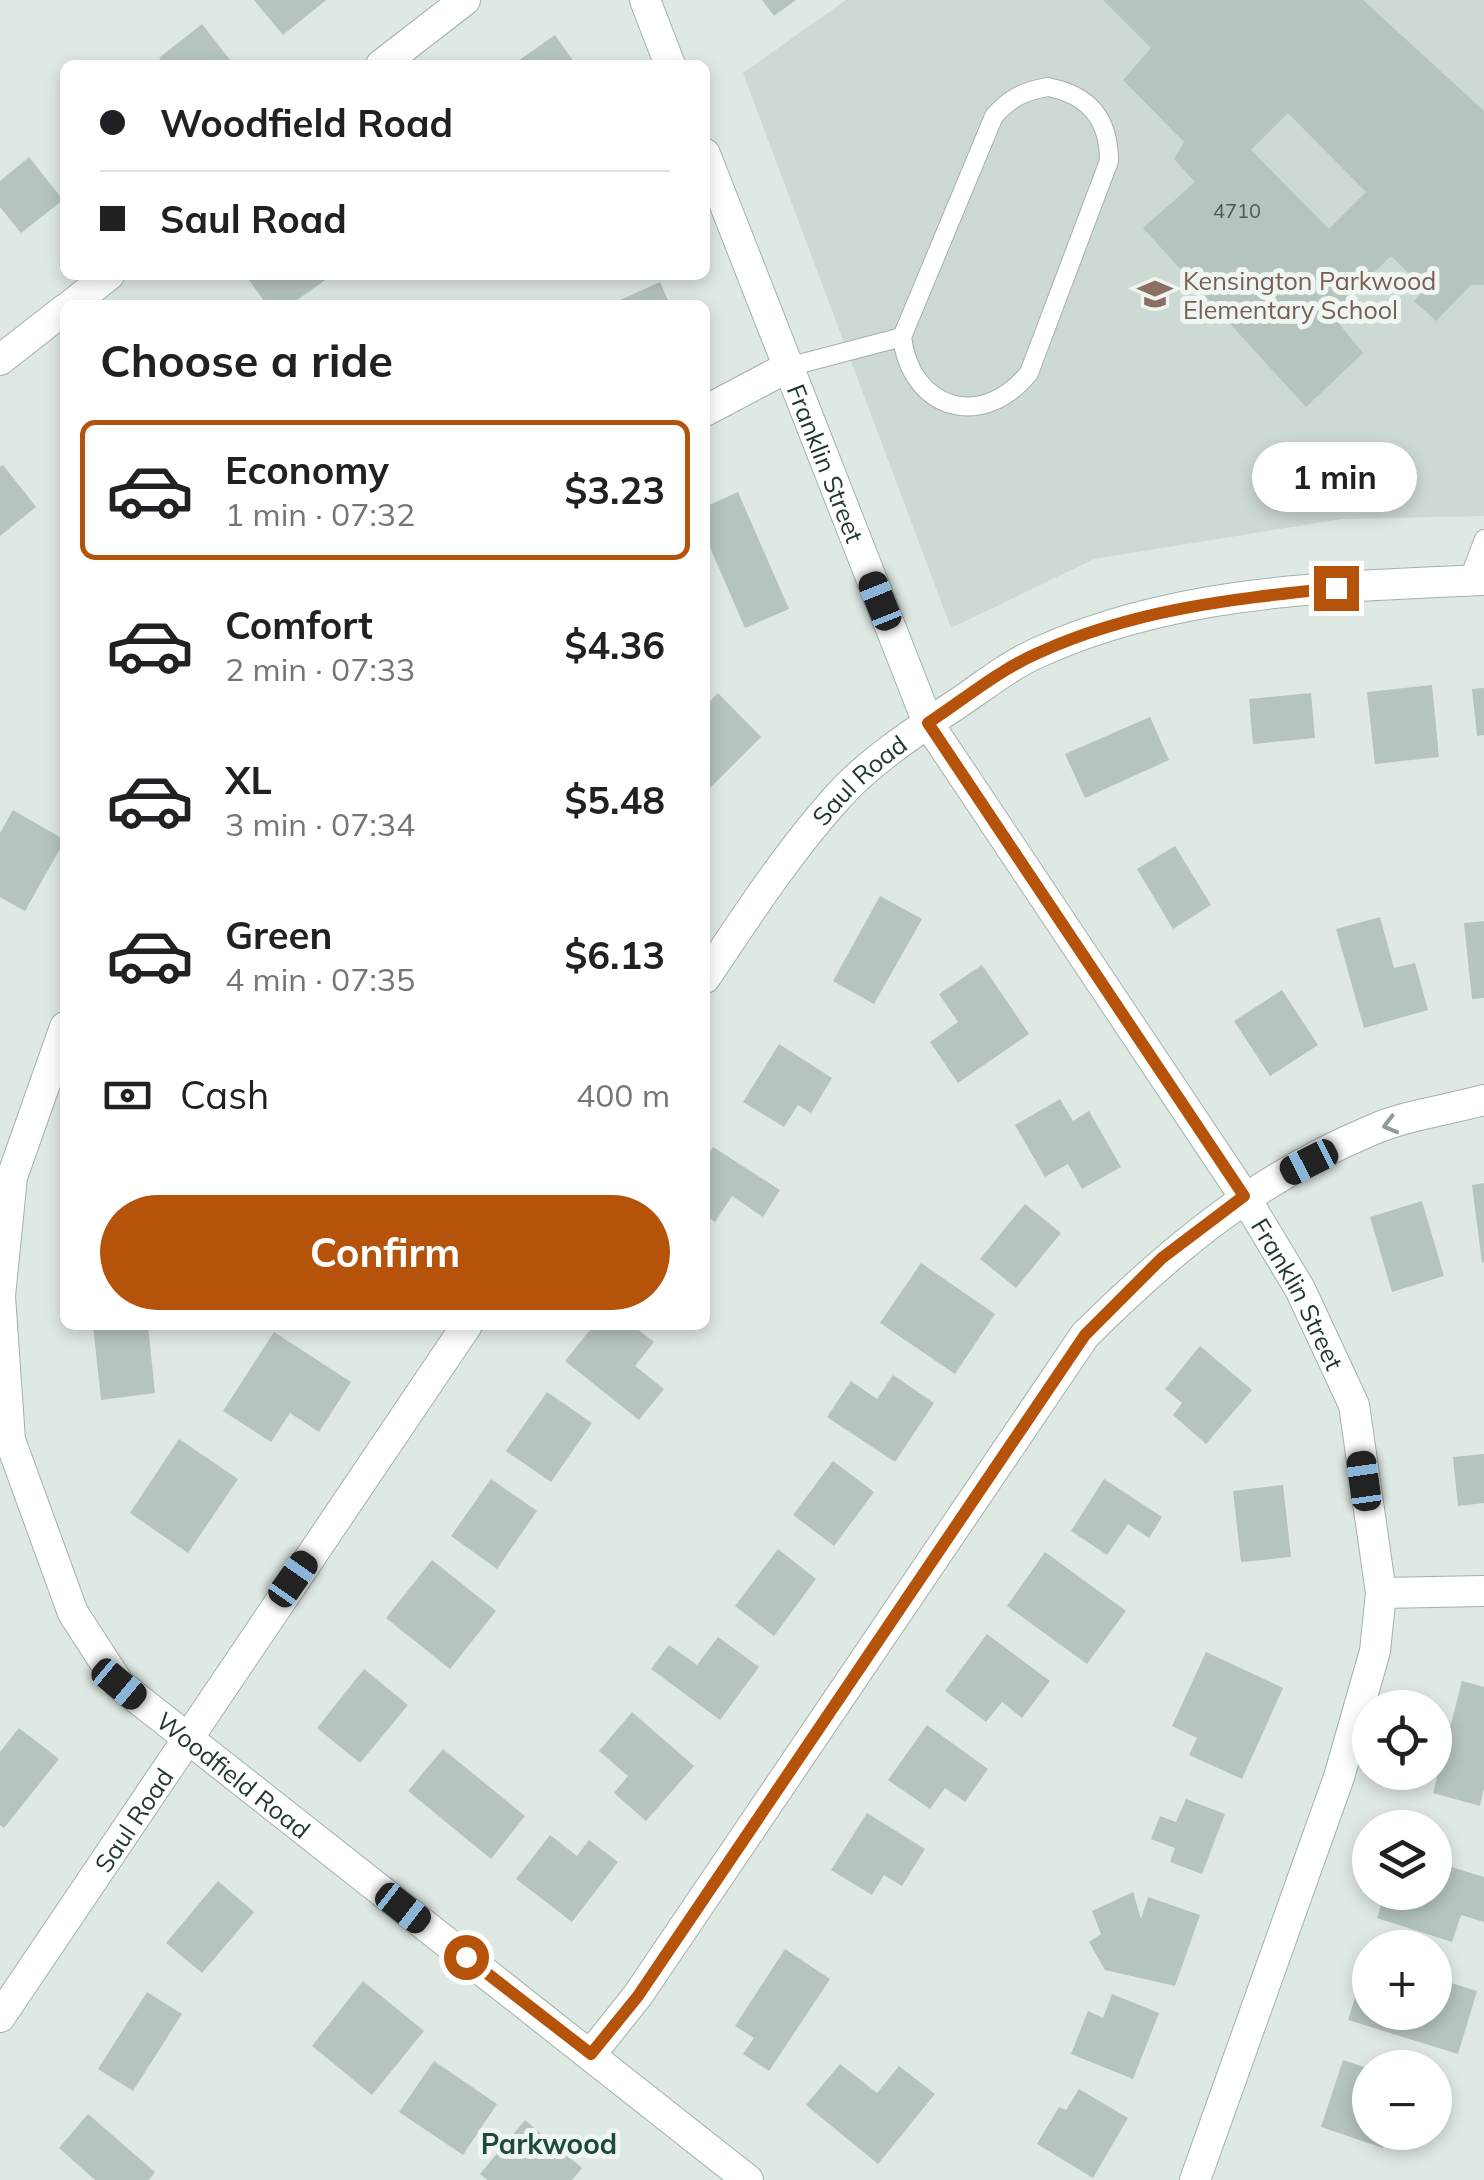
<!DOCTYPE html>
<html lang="en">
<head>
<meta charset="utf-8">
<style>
	body { margin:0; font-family:Mulish,sans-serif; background:#f6f6f6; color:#202124; height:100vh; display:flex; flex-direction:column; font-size:38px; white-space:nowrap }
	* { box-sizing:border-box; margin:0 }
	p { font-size:32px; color:#757577 }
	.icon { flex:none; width:55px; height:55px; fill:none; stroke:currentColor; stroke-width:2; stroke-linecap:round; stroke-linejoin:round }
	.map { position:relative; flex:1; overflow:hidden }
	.details { position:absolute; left:60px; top:300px; width:650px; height:1030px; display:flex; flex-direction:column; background:#fff; border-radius:15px; box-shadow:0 5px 15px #0003 }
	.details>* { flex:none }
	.top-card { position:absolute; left:60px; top:60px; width:650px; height:220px; border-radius:15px; box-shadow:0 5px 15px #0003; display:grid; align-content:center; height:220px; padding:0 40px; background:#fff }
	.fabs { position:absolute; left:1352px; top:1690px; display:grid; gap:20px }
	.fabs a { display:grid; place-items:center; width:100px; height:100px; border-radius:50%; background:#fff; box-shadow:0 5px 15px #0003; font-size:50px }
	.end { position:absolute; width:45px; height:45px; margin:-22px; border:12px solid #b45309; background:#fff; box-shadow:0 0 0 5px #fff }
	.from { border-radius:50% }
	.bubble { position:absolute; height:70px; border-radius:35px; background:#fff; box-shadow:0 5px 15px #0003; font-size:32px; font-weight:700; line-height:70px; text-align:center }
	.car { position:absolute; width:30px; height:60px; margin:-30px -15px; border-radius:12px; box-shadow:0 0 8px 2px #0007; background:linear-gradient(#222 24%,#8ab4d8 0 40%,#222 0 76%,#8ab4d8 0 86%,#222 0) }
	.top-card b { display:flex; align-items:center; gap:35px; height:95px; font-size:38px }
	.top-card b+b { border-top:2px solid #e0e0e0 }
	.top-card i { width:25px; height:25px; background:#202124 }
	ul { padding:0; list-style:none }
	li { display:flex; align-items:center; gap:30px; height:140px; margin:0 20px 15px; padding:0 20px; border:5px solid transparent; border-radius:15px }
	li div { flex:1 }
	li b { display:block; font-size:38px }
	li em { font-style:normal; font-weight:700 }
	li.active { border-color:#b45309 }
	li>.icon { width:90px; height:90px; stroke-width:1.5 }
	h2 { padding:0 40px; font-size:45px; line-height:120px }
	.pay { display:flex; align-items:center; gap:25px; height:110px; padding:0 40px; font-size:38px }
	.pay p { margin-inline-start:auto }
	.action { display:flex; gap:20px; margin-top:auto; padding:20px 40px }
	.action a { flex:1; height:115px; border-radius:60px; background:#b45309; color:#fff; font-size:40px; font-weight:700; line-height:115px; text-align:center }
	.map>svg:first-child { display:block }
	.built { fill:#cdd9d3 }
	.building { fill:#b5c4bd; fill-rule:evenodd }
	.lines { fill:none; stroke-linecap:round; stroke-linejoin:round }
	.lane-casing { stroke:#a2b0ab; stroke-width:20 }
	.street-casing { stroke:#a2b0ab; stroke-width:32 }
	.secondary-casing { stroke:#9fb4ac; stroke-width:32 }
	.lane { stroke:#fff; stroke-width:18 }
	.street { stroke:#fff; stroke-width:30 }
	.secondary { stroke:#fff; stroke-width:30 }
	.oneway { stroke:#909c98 }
	.route { stroke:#b45309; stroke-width:12 }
	.labels { text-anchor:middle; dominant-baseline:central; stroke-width:10; stroke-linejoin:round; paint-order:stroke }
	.number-label { font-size:20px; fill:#465b54 }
	.education-label { font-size:25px; fill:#785e54; stroke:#eff6f2; text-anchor:start }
	.street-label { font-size:25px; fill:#213831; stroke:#eff6f2 }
	.neighbourhood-label { font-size:28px; font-weight:bold; fill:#1f493d; stroke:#eff6f2 }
</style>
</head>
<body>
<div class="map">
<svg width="1484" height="2180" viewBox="0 0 1484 2180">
	<rect width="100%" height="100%" fill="#dfe9e4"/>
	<!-- built -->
	<path class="built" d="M846,0h638v516l-142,3 -248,40 -143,69 -208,-555z"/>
	<!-- building -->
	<path class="building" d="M254,0h72l-43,35z
		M762,0h34l-22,16z
		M1103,0h260l121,111v174h-13l-35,36 -22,-20 11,-12 -34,-33 -60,58 32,39 -57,54 -163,-179 52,-46 -21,-23 10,-17 -61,-62 28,-32zM1288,113l78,79 -37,37 -78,-79z
		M202,24l32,41h-70l-5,-7z
		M555,35l21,30h-64z
		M29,157l34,43 -42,33 -21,-26v-26z
		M256,275h70l2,3 -38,27h-23l-18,-25z
		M660,282l10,23h-61z
		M3,465l33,42 -36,29v-69z
		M738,492l51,117 -44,19 -40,-92v-29z
		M1432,685l7,72 -64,7 -8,-72z
		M1484,688v47l-7,1 -5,-47z
		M718,693l43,44 -56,56v-87z
		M1311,693l4,45 -62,6 -4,-45z
		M1150,717l19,43 -84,38 -20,-44z
		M13,810l52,30 -40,71 -25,-14v-64z
		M1175,846l36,59 -38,24 -36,-60z
		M880,896l42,23 -48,85 -41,-23z
		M1380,917l14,51 21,-5 13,47 -64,18 -28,-99z
		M1484,921v77l-12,1 -8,-76z
		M982,965l47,69 -71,49 -28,-41 28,-20 -19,-28z
		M1282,990l36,55 -48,31 -36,-55z
		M779,1044l53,34 -21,35 -13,-8 -14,22 -41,-25z
		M1060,1099l13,22 16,-10 32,56 -39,22 -14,-25 -23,13 -30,-52z
		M713,1147l67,43 -17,27 -31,-21 -17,26 -10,-7v-56z
		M1484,1183v79l-2,1 -10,-78z
		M1422,1201l22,75 -52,16 -22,-75z
		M1025,1204l36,29 -45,55 -36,-29z
		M921,1263l74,51 -40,60 -75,-51z
		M93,1325h55l7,68 -54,7z
		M594,1325h38l22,17 -19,24 29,23 -25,31 -74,-59z
		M274,1332l77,50 -32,50 -29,-19 -19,29 -48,-31z
		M1200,1346l52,44 -46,54 -33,-29 9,-12 -17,-14z
		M893,1375l41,28 -39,59 -68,-45 24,-36 26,18z
		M547,1392l45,31 -41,59 -45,-31z
		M179,1439l59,40 -50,74 -58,-40z
		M1484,1454v49l-26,3 -5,-49z
		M833,1461l41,31 -40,54 -41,-31z
		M491,1479l46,32 -40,58 -46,-33z
		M1104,1479l58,38 -13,21 -21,-14 -21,31 -36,-24z
		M1283,1485l8,72 -50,5 -8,-71z
		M778,1549l38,30 -42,57 -39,-30z
		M1045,1552l81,59 -39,53 -80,-58z
		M432,1560l64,51 -46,58 -64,-51z
		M987,1634l63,47 -28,37 -20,-16 -16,20 -41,-31z
		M718,1637l41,30 -39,53 -69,-51 18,-24 28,20z
		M1206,1652l77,36 -41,91 -53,-24 8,-17 -25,-12z
		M364,1669l44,36 -48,58 -43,-35z
		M1462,1681l22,6v101l-4,18 -47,-13z
		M632,1712l62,54 -48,55 -32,-28 14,-17 -29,-25z
		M927,1725l61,44 -23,33 -20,-14 -15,21 -42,-29z
		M19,1728l40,31 -55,69 -4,-3v-73z
		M443,1749l82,67 -34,43 -83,-68z
		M1186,1799l39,15 -23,60 -32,-12 5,-14 -24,-9 9,-23 16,6z
		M867,1813l58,36 -23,37 -18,-11 -12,20 -41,-25z
		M550,1835l27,21 12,-16 29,22 -46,60 -56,-43z
		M1435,1862l49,15v45l-23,-7 -9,27 -75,-24 8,-26h50z
		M218,1881l36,31 -52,61 -36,-30z
		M1133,1892l8,27 7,-22 52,18 -25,71 -70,-16 -16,-28 12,-8 -9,-23z
		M785,1949l45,30 -61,92 -26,-17 11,-16 -19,-12z
		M1369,1953l1,59h65v-34l42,13 -19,63 -110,-34z
		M363,1981l61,50 -52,64 -60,-49z
		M147,1992l35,22 -49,77 -35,-22z
		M1112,1994l47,19 -26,66 -62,-25 17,-43 15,7z
		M1343,2060l27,9v63h18l-5,16 -62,-21z
		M434,2061l63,43 -34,51 -64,-43z
		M840,2064l37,29 22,-27 36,28 -57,70 -72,-59z
		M1079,2089l49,29 -35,60 -56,-34 22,-37 7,3z
		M88,2114l67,58 -6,8h-54l-36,-32z
		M525,2120l57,48 -10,12h-85l-7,-6z"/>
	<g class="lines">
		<!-- lane casing -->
		<g class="lane-casing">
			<path id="lane" d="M1048,87c41,8 61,32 61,74l-80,212c-47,58 -118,37 -127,-36l92,-221c16,-18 30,-25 54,-29z
				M788,367l114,-30
				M1468,581l16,-42"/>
		</g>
		<!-- street casing -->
		<g class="street-casing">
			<g id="street">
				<path d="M381,65l84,-65"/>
				<path d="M71,305l38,-30"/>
				<path d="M0,360l65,-51"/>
				<path d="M705,411l83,-44"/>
				<path id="s1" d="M705,978c41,-61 81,-123 130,-178 31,-36 79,-68 119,-94 27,-18 54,-40 83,-53 140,-64 296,-66 447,-73"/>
				<path id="s2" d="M65,1027l-53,150 -12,119 10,144 63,173 46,71 629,496"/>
				<path d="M1381,1593l103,-2"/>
				<path id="s3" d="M0,2017l467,-692"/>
				<path d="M591,2054l47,-59 447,-660c87,-86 172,-157 287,-205 34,-15 76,-20 112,-30"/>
			</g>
		</g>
		<!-- secondary casing -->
		<g class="secondary-casing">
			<g id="secondary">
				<path d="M645,0l25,65"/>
				<path id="s4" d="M705,154l223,569 316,473 56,93 54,116 27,188 -6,58 -36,126 -144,403"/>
			</g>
		</g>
		<!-- lane -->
		<use href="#lane" class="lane"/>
		<!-- street -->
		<use href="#street" class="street"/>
		<!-- secondary -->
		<use href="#secondary" class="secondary"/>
	</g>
	<!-- one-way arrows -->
	<defs><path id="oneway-chevron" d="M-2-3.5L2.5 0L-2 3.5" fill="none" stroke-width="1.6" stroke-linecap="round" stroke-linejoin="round" transform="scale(2.5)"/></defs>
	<use class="oneway" href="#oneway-chevron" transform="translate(1390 1125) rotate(165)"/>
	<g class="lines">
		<!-- route -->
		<path class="route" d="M466,1957l125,97 47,-58 447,-661 77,-77 82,-62 -316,-473c35,-23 71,-53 110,-70 96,-44 195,-54 298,-65"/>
	</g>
	<!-- icons -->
	<defs>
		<g id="school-bare" transform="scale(2.7)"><path d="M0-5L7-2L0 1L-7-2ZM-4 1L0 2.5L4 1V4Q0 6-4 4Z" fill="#8d6e63" stroke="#eff6f2" stroke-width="2.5" paint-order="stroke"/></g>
	</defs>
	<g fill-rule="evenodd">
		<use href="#school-bare" x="1155" y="294"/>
	</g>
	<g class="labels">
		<!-- number labels -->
		<g class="number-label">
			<text x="1237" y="210">4710</text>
		</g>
		<!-- education labels -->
		<g class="education-label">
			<text x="1183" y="280">Kensington Parkwood<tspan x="1183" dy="29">Elementary School</tspan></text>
		</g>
		<!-- street labels -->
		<g class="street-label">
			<text stroke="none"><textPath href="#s4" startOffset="332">Franklin Street</textPath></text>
			<text stroke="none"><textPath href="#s1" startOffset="252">Saul Road</textPath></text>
			<text stroke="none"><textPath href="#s4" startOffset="1292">Franklin Street</textPath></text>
			<text stroke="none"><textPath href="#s2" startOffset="838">Woodfield Road</textPath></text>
			<text stroke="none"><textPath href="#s3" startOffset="238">Saul Road</textPath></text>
		</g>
		<!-- neighbourhood labels -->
		<g class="neighbourhood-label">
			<text x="549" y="2143">Parkwood</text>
		</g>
	</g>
</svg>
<div class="fabs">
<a><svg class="icon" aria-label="locate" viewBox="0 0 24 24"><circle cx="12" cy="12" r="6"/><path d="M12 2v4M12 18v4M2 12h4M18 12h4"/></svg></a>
<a><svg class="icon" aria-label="layers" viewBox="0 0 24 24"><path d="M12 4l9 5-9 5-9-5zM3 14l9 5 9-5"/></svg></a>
<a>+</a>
<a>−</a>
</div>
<i class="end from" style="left:466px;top:1957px"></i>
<i class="end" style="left:1336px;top:588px"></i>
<div class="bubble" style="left:1252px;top:442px;width:165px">1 min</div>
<i class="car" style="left:880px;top:601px;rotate:338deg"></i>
<i class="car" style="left:1309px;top:1162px;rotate:243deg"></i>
<i class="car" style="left:1364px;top:1481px;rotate:352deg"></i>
<i class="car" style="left:293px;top:1579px;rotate:35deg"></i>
<i class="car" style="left:119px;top:1684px;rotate:130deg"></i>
<i class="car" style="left:403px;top:1908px;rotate:128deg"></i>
<div class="top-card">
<b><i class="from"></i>Woodfield Road</b>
<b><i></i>Saul Road</b>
</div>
<section class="details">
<h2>Choose a ride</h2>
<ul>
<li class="active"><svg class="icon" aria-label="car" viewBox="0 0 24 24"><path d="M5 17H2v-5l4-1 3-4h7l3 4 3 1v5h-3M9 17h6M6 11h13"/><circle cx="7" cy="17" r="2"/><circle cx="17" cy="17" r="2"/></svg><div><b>Economy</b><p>1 min · 07:32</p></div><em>$3.23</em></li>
<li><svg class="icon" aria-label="car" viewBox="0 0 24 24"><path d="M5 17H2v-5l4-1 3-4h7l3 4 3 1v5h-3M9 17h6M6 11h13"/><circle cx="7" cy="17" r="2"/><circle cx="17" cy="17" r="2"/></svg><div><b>Comfort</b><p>2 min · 07:33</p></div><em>$4.36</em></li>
<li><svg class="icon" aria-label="car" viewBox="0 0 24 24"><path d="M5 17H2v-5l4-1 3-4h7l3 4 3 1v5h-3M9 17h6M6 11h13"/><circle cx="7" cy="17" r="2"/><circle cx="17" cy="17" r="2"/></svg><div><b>XL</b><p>3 min · 07:34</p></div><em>$5.48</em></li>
<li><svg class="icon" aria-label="car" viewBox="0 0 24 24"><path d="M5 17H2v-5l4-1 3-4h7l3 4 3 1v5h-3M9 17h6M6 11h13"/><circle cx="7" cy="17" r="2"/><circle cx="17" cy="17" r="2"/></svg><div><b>Green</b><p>4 min · 07:35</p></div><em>$6.13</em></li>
</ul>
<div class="pay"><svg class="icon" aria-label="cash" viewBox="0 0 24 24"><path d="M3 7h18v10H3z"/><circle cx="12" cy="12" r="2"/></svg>Cash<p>400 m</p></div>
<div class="action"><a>Confirm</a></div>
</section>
</div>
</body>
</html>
